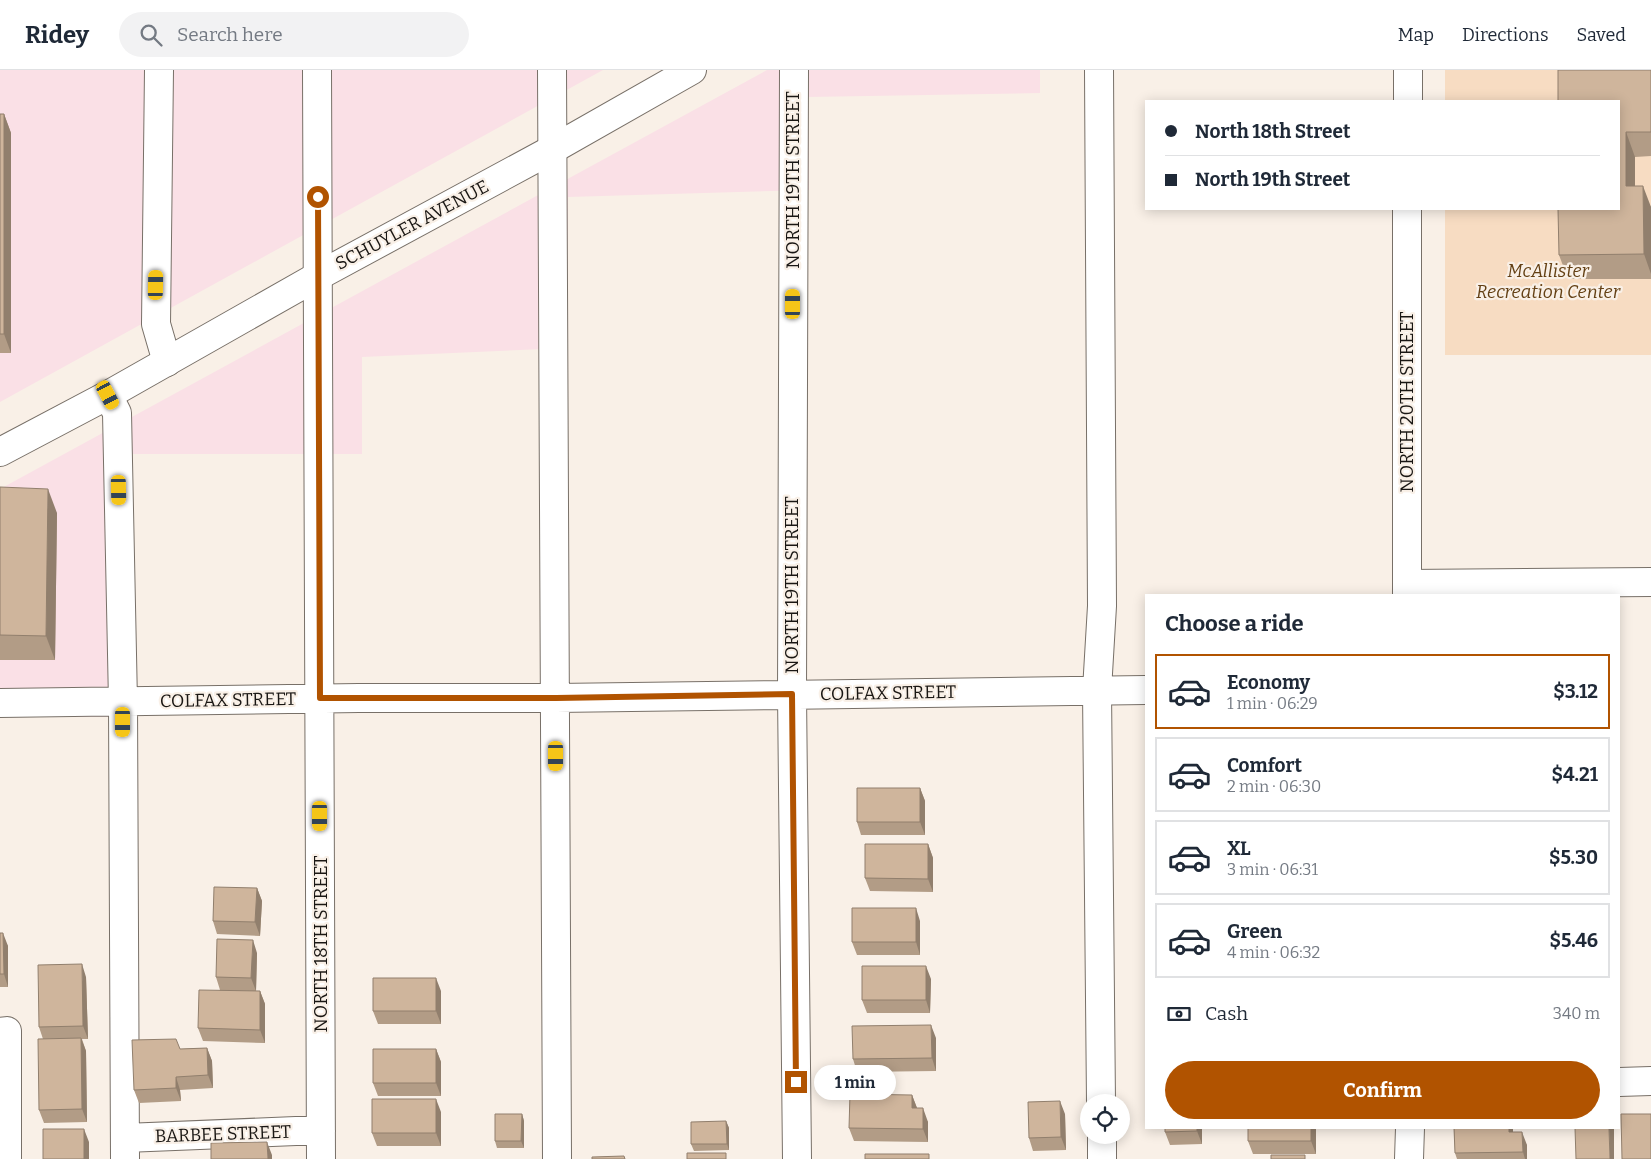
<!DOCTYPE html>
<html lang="en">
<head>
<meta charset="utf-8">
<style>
	body { margin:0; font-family:Bitter,serif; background:#f2f2f3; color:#1f2937; height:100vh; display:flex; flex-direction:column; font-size:19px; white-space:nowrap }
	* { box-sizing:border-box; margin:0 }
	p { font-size:16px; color:#747a83 }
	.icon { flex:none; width:28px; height:28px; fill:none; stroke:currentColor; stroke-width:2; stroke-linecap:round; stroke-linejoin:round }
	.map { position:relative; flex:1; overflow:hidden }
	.details { position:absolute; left:1145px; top:524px; width:475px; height:535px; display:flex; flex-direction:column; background:#fff; border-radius:0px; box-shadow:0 2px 12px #0003 }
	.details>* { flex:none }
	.top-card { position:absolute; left:1145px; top:30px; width:475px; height:110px; border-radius:0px; box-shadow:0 2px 12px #0003; display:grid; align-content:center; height:110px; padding:0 20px; background:#fff }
	.tools { position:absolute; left:1080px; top:1024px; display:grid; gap:10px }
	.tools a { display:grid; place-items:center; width:50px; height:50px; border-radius:50%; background:#fff; box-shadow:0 2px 12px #0003; font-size:25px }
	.end { position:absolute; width:22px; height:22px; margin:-11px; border:6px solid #b15300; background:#fff; box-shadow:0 0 0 2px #fff }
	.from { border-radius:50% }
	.bubble { position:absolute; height:35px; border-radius:18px; background:#fff; box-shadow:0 2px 12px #0003; font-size:16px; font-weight:700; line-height:35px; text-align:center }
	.car { position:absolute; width:15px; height:30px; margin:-15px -8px; border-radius:6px; box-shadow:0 0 4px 1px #0007; background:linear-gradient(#f5c518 24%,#345 0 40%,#f5c518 0 76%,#345 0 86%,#f5c518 0) }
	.top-card b { display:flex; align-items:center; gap:18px; height:48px; font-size:19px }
	.top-card b+b { border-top:1px solid #e0e1e3 }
	.top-card i { width:12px; height:12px; background:#1f2937 }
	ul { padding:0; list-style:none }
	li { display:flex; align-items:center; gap:15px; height:75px; margin:0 10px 8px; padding:0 10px; border:2px solid #e0e1e3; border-radius:0px }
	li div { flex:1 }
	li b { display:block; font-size:19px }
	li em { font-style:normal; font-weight:700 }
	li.current { border-color:#b15300 }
	li>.icon { width:45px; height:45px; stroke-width:1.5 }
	h2 { padding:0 20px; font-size:22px; line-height:60px }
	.pay { display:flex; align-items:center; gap:12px; height:55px; padding:0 20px; font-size:19px }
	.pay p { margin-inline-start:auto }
	.cta { display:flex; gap:10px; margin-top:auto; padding:10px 20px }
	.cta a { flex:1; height:58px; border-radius:30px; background:#b15300; color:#fff; font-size:20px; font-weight:700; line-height:58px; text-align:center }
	header { display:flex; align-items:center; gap:30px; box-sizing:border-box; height:70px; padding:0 25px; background:#fff; border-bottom:1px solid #e0e1e3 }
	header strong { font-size:24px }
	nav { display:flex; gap:28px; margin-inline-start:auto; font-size:18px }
	.search { width:350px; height:45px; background:#f2f2f3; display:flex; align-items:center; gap:12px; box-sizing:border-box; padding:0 18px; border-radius:28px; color:#747a83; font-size:19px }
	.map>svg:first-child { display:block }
	.commercial { fill:#fae0e6 }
	.green { fill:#f7dcc2 }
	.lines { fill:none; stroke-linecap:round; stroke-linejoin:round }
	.minor-casing { stroke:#787068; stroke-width:30 }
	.major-casing { stroke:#787068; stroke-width:30 }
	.minor { stroke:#fff; stroke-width:28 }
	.major { stroke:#fff; stroke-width:28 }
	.wall { fill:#b29c86 }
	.shaded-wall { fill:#917f6d }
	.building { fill:#cfb59c; stroke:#917f6d }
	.route { stroke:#b15300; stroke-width:6 }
	.labels { text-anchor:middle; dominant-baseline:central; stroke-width:4.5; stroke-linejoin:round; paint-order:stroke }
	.street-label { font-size:18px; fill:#191613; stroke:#f9f0e7 }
	.park-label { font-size:18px; font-style:italic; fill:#644014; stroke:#f9f0e7 }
</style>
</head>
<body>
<header>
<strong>Ridey</strong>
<div class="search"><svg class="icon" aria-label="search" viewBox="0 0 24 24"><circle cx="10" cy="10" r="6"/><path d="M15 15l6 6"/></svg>Search here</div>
<nav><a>Map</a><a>Directions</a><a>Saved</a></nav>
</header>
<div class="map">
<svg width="1651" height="1089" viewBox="0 0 1651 1089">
	<rect width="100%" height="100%" fill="#f9f0e7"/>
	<!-- commercial -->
	<path class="commercial" d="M0,0h603l-603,332z
		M767,0h273v23l-232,4 1,93 -241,7 -1,151 -205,9v97h-235l7,263h-134v-228z"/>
	<!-- green -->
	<path class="green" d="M1445,0h206v285h-206v-146h174v-108h-174z"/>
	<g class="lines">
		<!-- minor casing -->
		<g class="minor-casing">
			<path id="minor" d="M159,0l-3,254 11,38
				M317,0l4,1089
				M552,0l5,1089
				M794,0l-2,624 5,465
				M1099,0l3,536 -5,84 4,412
				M1408,31v-31
				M108,325l9,18 6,289 2,457
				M1407,514l244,-2
				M1407,525v-386
				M0,633l359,-5h197l590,-8
				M0,962l7,-1v128
				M1619,1012l32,-1
				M1102,1065v24
				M125,1068l171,-7h25
				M1409,1089l1,-31"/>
		</g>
		<!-- major casing -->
		<g class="major-casing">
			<path id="major" d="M0,382l108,-57 210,-119 235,-127 139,-79"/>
		</g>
		<!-- minor -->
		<use href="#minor" class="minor"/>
		<!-- major -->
		<use href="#major" class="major"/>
	</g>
	<!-- wall -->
	<path class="wall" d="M1651,0v86l-16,1v29l16,21v72h-83l-9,-24 60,-154z
		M0,44h4l7,19v220h-11z
		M0,417l57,26 -2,147h-55z
		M920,718l5,13v34h-64l-4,-13z
		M928,774l5,14v34l-63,-1 -5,-13z
		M257,818l5,13 -2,35 -43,-2 -4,-13z
		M920,851v34h-63l-5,-13z
		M0,863l8,13v41h-8z
		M257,883l-1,38h4l5,13v39l-62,-2 -5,-13 22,-38 -4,-13z
		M86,907l2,62h-6l4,12 1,71 -43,1 -5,-13 4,-71 -4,-12z
		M931,909l-1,34h-63l-5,-13z
		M441,921v33h-63l-5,-13z
		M936,968v33l-79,1 -4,-13z
		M207,978l5,13 1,27 -33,2 1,11 -42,2 -5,-13 46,-41z
		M436,979l5,13v34h-63l-5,-13z
		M912,1025l5,13 11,14v20l-74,-1 -5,-13z
		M441,1042v34h-64l-5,-13z
		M522,1044l2,7v27h-27l-2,-7z
		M1065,1044l1,36 -33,1 -4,-13z
		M726,1051l3,7v22l-35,1 -3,-7z
		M1165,1058h37v16l-32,1 -5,-13z
		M1316,1058v26h-63l-5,-13z
		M1454,1058h59v4l14,13v14h-70l-2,-6z"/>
	<!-- shaded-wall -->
	<path class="shaded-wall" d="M4,44l7,19v220l-7,-19z
		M1626,62l9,25v54l-9,-25z
		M1643,116l8,21v67l-7,-20z
		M48,419l9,24 -2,147 -9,-24z
		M920,718l5,13v34l-5,-13z
		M928,774l5,14v34l-5,-13z
		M257,818l5,13 -2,35 -5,-14z
		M916,838l4,13v34l-4,-13z
		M3,863l5,13v41l-4,-13z
		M253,870l4,13 -1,38 -5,-13z
		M82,894l4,13 2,62 -5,-13z
		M926,896l5,13 -1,34 -4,-13z
		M436,908l5,13v33l-5,-13z
		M260,921l5,13v39l-5,-13z
		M931,955l5,13v33l-4,-13z
		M81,968l5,13 1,71 -5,-13z
		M207,978l5,13 1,27 -5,-13z
		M436,979l5,13v34l-5,-13z
		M176,1007l4,13 1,11 -5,-13z
		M912,1025l5,13v14l-5,-14z
		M436,1029l5,13v34l-5,-13z
		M1060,1031l5,13 1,36 -5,-13z
		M923,1038l5,14v20l-5,-13z
		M522,1044l2,7v27l-3,-7z
		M726,1051l3,7v22l-2,-6z
		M1197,1058h5v16l-5,-13z
		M1311,1058h5v26l-5,-13z
		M1509,1058h4v17l-4,-13z
		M1609,1058h5v31h-4z
		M84,1059l5,13v17h-5z
		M1522,1062l5,13v14h-2l-2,-7z
		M267,1072l5,13v4h-4z"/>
	<!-- building -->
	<path class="building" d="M1558,0h93v62h-25v54h17l1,68 -85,1 -1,-46h61v-108h-61z
		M0,44h4v220h-4z
		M0,417l48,2 -2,147 -46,-1z
		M857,718h63v34h-63z
		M865,774h63v35l-63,-1z
		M214,817l43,1 -2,34 -42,-1z
		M852,838h64v34h-64z
		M0,863h3l1,41h-4z
		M217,869l36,1 -2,38 -35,-1z
		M82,894l1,62 -44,1 -1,-62z
		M862,896h64v34h-64z
		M373,908h63v33h-63z
		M199,920l61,1v39l-62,-2z
		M931,955l1,33 -79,1 -1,-33z
		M81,968l1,71 -43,1 -1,-71z
		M176,969l4,10 27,-1 1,27 -32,2v11l-42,2 -2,-50z
		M373,979h63v34h-63z
		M850,1024l62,1v13h11v21l-74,-1z
		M372,1029h64v34h-64z
		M1060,1031l1,36 -32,1 -1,-36z
		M495,1044h27l-1,27h-26z
		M1621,1044h30v45h-29z
		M726,1051l1,23h-36v-22z
		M1165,1058h32v3l-32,1z
		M1248,1058h63v13h-63z
		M1454,1058h55v4h13l1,20 -68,1z
		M1575,1058h34l1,31h-34z
		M43,1059h41v30h-41z
		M267,1072l1,17h-57v-16z
		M687,1083h39v6h-39z
		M865,1084h64v5h-64z
		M1271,1085h34v4h-34z
		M624,1086l1,3h-33v-2z"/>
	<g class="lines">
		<!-- route -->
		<path class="route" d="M318,127l2,501h236l236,-4 4,388"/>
	</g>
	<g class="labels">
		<!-- street labels -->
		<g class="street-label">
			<text transform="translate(793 110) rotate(-90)">NORTH 19TH STREET</text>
			<text transform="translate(412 155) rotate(-28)">SCHUYLER AVENUE</text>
			<text transform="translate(1407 332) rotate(-90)">NORTH 20TH STREET</text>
			<text transform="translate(792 515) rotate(-90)">NORTH 19TH STREET</text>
			<text transform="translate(888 623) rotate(-1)">COLFAX STREET</text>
			<text transform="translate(228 630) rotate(-1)">COLFAX STREET</text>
			<text transform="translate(321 874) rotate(-90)">NORTH 18TH STREET</text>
			<text transform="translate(223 1064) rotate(-2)">BARBEE STREET</text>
		</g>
		<!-- park labels -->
		<g class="park-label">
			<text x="1548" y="201">McAllister<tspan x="1548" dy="21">Recreation Center</tspan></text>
		</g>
	</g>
</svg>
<div class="tools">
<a><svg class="icon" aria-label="locate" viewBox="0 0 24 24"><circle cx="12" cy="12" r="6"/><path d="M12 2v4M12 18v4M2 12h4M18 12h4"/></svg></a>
</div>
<i class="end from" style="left:318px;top:127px"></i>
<i class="end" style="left:796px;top:1012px"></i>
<div class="bubble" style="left:814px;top:995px;width:82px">1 min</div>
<i class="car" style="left:156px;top:215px;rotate:1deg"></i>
<i class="car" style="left:793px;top:234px;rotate:0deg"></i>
<i class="car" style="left:108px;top:325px;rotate:152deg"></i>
<i class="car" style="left:119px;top:420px;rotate:179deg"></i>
<i class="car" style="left:123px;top:652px;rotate:180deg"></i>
<i class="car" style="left:556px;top:686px;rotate:180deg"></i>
<i class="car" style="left:320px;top:746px;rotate:180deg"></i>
<div class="top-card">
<b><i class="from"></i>North 18th Street</b>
<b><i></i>North 19th Street</b>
</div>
<section class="details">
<h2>Choose a ride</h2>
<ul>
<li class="current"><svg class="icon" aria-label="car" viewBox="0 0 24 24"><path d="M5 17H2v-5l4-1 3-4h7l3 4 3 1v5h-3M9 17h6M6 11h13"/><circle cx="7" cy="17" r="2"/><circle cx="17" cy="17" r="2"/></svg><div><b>Economy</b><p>1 min · 06:29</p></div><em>$3.12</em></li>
<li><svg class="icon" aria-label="car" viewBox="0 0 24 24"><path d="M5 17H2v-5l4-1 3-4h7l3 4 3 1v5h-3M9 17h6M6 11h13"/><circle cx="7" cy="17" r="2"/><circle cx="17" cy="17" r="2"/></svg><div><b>Comfort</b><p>2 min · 06:30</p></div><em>$4.21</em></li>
<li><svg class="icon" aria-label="car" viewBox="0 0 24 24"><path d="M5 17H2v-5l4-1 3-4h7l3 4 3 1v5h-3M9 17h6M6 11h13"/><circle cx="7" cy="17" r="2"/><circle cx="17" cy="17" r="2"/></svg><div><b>XL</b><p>3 min · 06:31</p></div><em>$5.30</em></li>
<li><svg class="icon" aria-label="car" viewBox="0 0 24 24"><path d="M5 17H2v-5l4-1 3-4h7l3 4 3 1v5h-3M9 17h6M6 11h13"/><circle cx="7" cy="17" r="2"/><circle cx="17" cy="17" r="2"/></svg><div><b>Green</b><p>4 min · 06:32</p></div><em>$5.46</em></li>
</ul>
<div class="pay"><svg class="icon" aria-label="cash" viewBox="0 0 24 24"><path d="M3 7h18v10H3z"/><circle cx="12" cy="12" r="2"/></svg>Cash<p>340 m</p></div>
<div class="cta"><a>Confirm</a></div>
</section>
</div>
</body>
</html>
